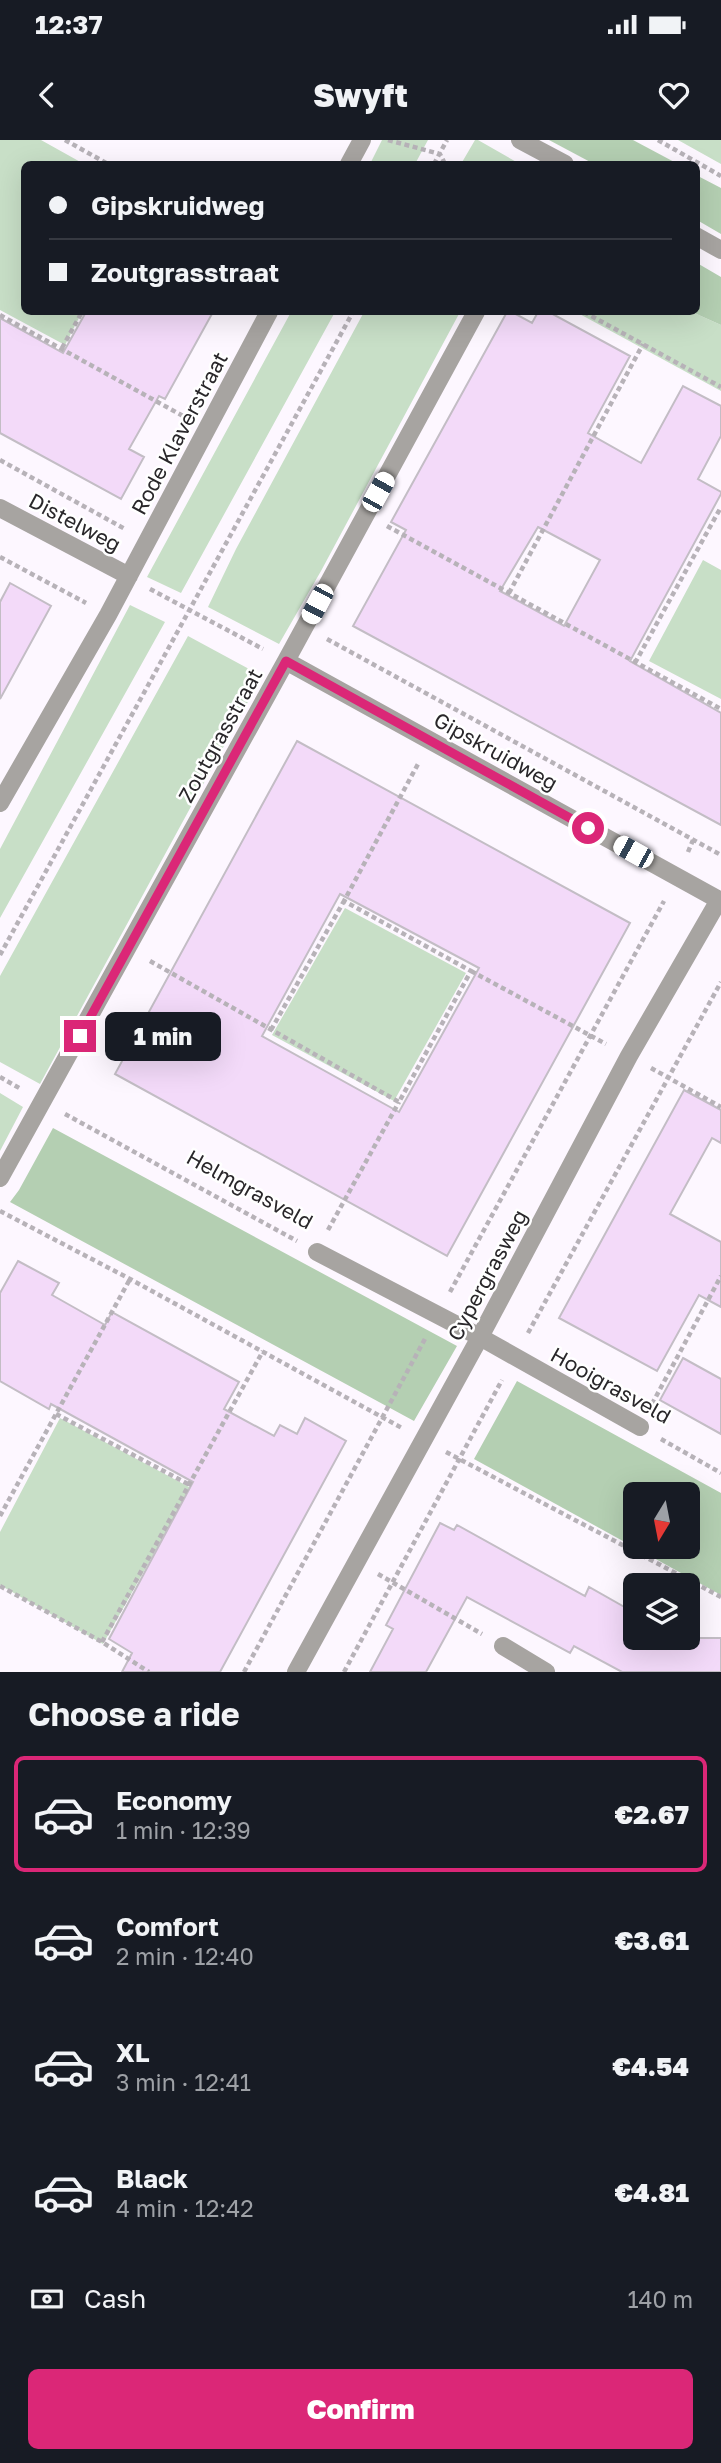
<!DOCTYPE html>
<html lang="en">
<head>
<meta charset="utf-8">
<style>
	body { margin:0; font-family:"Golos Text",sans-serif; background:#20242c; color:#f1f3f6; height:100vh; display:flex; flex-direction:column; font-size:26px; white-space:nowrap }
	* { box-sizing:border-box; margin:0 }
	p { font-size:23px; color:#9ea1a6 }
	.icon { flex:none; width:38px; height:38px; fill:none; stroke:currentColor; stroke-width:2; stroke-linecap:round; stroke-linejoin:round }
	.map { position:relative; height:1532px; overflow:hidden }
	.panel { display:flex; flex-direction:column; background:#171b24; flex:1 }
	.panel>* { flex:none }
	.banner { position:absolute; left:21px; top:21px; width:679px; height:154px; border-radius:10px; box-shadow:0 7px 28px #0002; display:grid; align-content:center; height:154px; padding:0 28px; background:#171b24 }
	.needle { width:46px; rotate:190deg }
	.controls { position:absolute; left:623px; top:1342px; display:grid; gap:14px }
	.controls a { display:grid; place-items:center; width:77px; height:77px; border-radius:10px; background:#171b24; box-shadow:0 7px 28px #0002; font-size:35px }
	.end { position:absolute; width:32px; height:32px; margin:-16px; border:9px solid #db2777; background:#fff; box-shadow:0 0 0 4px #fff }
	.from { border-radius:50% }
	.bubble { position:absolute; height:49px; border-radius:10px; background:#171b24; box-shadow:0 7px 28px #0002; font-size:23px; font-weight:800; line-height:49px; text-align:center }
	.car { position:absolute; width:21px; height:42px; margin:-21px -10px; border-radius:9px; box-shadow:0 0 5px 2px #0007; background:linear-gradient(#fff 24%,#345 0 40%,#fff 0 76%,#345 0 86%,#fff 0) }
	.banner b { display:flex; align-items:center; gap:24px; height:66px; font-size:26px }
	.banner b+b { border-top:2px solid #363941 }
	.banner i { width:18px; height:18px; background:#f1f3f6 }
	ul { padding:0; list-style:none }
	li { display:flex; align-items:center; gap:21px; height:116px; margin:0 14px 10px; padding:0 14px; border:4px solid transparent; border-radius:10px }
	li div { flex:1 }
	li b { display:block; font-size:26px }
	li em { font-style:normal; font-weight:800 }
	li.on { border-color:#db2777 }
	li>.icon { width:63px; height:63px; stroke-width:1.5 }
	h2 { padding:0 28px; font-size:32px; line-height:84px }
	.pay { display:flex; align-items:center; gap:18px; height:77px; padding:0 28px; font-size:26px }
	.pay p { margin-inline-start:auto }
	.action { display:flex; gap:14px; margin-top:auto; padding:14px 28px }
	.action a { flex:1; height:80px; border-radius:10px; background:#db2777; color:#fff; font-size:28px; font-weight:800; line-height:80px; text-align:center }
	.status { display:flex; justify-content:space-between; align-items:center; height:49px; padding:0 35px; background:#171b24; direction:ltr }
	.status svg { height:19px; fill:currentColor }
	header { display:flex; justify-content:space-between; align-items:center; height:91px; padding:0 28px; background:#171b24; font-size:32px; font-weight:800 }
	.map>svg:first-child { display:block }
	.green { fill:#c8dfc7 }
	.forest { fill:#b4cfb2; fill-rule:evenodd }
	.building { fill:#f3daf9; stroke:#c3bdc5; stroke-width:2; fill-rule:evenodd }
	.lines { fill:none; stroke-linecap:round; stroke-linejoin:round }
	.path { stroke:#b7b2b8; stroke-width:4.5; stroke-dasharray:5 3.5; stroke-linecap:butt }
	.service { stroke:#a7a4a1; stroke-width:18 }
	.minor { stroke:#a7a4a1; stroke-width:18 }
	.route { stroke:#db2777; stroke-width:9 }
	.labels { text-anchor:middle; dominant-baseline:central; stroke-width:5; stroke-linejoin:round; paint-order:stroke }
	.street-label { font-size:21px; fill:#29272a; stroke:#fff }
</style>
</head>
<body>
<div class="status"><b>12:37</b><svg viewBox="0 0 49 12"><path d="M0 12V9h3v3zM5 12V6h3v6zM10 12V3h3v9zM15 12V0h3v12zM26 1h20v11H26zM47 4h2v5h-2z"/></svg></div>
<header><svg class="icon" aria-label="back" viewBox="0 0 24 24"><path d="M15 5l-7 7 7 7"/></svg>Swyft<svg class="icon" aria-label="heart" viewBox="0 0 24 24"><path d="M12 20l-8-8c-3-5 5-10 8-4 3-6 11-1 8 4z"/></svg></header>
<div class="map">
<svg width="721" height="1532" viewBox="0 0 721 1532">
	<rect width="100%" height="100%" fill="#fdf7ff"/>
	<!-- green -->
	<path class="green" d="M0,0h41l43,24h-60v148h58l-17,33 -65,-35z
		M382,0h46l-13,24h-45z
		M475,0h3l42,24h-59z
		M678,0h43v24z
		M291,172h44l-154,281 -34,-16z
		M364,172h96l-139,259 -42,73 -71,-37 28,-58z
		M576,172h116l29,13v66z
		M703,420l18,10v129l-72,-38z
		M130,465l35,17 -165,296v-69z
		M188,496l74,40 -222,408 -40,-22v-86z
		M345,768l121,65 -72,128 -122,-66z
		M0,953l23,14 -23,44z
		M60,1278l131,70 -88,156 -103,-59v-53z"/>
	<!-- forest -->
	<path class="forest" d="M549,0h84l45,24h-84z
		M696,35l25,13v46l-24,-14z
		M697,123l24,14v48l-29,-13h4z
		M53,988l404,218 -43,75 -404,-219 9,-12z
		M517,1241l204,112v102l-247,-136zM635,1354h53v53h-53z"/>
	<!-- building -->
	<path class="building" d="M86,172h127l-48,87 -6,-3 -30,53 15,8 -23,42 -121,-66v-115l63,35z
		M507,172h5l20,11 6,-11h11l81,44 -42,77 53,30 42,-77 38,20v30l-23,43 23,13v2l-91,167 91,52v112l-368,-199 53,-96 -15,-8zM538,387l62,33 -36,66 -64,-35z
		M10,443l41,23 -51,93v-97z
		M297,601l333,182 -183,333 -332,-182zM340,754l139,74 -80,144 -137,-76z
		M684,950l37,20v33l-9,-5 -42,76 51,28v65l-22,-12 -42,76 -98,-53z
		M18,1121l41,22 -7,12 53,30 7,-13 127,70 -15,27 50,27 6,-11 17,9 8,-16 41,23 -126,231h-98l10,-19 -23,-14 84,-157 -142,-78 -2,5 -49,-28v-88z
		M683,1218l38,21v55l-61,-34z
		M440,1383l14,7 3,-5 128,71 4,-9 46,26v25h86v34h-99l-48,-26 -4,7 -103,-56 -41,75h-56l23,-43 -7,-4z"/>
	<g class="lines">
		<!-- path -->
		<path class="path" d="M65,0l43,24
			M388,0l52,14 5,10
			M658,0l63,36
			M434,24l13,-24
			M584,172l137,75
			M0,175l183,101
			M62,208l20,-36
			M0,320l125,69
			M387,386l334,183
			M0,417l86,46
			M150,449l113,60
			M509,453l134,-249
			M327,499l394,216
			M635,523l86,-156
			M688,712l5,-12
			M0,815l353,-643
			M150,821l249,141 72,-131 -127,-70 74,-137
			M471,831l135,73
			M271,890l73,-129
			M651,928l70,39
			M0,937l21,12
			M65,974l232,127
			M0,1071l130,68 272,149
			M328,1090l71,-128
			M450,1152l214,-391
			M528,1193l193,-351
			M652,1264l69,-128
			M56,1274l132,70
			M661,1299l60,34
			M446,1312l275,145
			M0,1376l130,-237
			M378,1434l104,60
			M0,1446l102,56 47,30
			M102,1502l161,-291
			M244,1532l182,-335
			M344,1532l158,-292"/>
		<!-- service -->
		<path class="service" d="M520,0l45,24
			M696,96l25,14"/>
		<!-- minor -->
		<path class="minor" d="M349,24l13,-24
			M0,368l129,68
			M286,521l435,240
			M0,663l108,-188 161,-303
			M0,1038l286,-517 190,-349
			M317,1112l163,85 160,90
			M503,1506l43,26
			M296,1532l184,-335 149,-281 90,-156"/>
	</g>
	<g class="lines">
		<!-- route -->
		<path class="route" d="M80,896l206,-375 302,167"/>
	</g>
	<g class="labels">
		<!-- street labels -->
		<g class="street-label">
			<text transform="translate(179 293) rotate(-62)">Rode Klaverstraat</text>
			<text transform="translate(75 382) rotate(28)">Distelweg</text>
			<text transform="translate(220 595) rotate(-61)">Zoutgrasstraat</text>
			<text transform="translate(496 611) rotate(29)">Gipskruidweg</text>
			<text transform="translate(250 1049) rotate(29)">Helmgrasveld</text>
			<text transform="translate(487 1135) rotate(-62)">Cypergrasweg</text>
			<text transform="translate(611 1245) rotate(29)">Hooigrasveld</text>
		</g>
	</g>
</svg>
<div class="controls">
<a><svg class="needle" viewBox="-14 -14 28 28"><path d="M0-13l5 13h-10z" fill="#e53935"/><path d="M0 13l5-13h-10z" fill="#9ea1a6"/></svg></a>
<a><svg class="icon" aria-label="layers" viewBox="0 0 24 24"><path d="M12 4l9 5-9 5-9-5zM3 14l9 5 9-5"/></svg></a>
</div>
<i class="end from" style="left:588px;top:688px"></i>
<i class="end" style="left:80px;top:896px"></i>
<div class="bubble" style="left:105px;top:872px;width:116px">1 min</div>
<i class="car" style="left:378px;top:352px;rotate:29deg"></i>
<i class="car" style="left:317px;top:464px;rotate:208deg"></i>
<i class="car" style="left:633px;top:712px;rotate:299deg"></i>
<div class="banner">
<b><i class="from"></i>Gipskruidweg</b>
<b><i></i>Zoutgrasstraat</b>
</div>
</div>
<section class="panel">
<h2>Choose a ride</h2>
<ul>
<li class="on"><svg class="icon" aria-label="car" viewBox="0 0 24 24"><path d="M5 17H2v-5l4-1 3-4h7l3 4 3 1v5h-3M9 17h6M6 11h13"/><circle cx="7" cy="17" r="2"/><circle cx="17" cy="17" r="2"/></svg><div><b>Economy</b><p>1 min · 12:39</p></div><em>€2.67</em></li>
<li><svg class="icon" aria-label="car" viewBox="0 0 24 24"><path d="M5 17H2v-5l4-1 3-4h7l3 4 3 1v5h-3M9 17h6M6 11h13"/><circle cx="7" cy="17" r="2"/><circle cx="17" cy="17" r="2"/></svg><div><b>Comfort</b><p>2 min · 12:40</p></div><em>€3.61</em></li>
<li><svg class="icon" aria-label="car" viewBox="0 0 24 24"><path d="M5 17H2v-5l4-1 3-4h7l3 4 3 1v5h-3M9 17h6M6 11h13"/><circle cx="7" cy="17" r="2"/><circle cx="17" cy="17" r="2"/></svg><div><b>XL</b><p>3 min · 12:41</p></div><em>€4.54</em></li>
<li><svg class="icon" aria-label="car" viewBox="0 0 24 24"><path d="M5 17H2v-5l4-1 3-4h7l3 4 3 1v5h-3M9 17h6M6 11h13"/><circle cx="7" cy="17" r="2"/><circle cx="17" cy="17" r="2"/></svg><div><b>Black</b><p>4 min · 12:42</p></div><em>€4.81</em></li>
</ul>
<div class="pay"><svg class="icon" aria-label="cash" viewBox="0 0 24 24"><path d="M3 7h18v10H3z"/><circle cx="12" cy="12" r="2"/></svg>Cash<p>140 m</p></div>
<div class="action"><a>Confirm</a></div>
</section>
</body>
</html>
